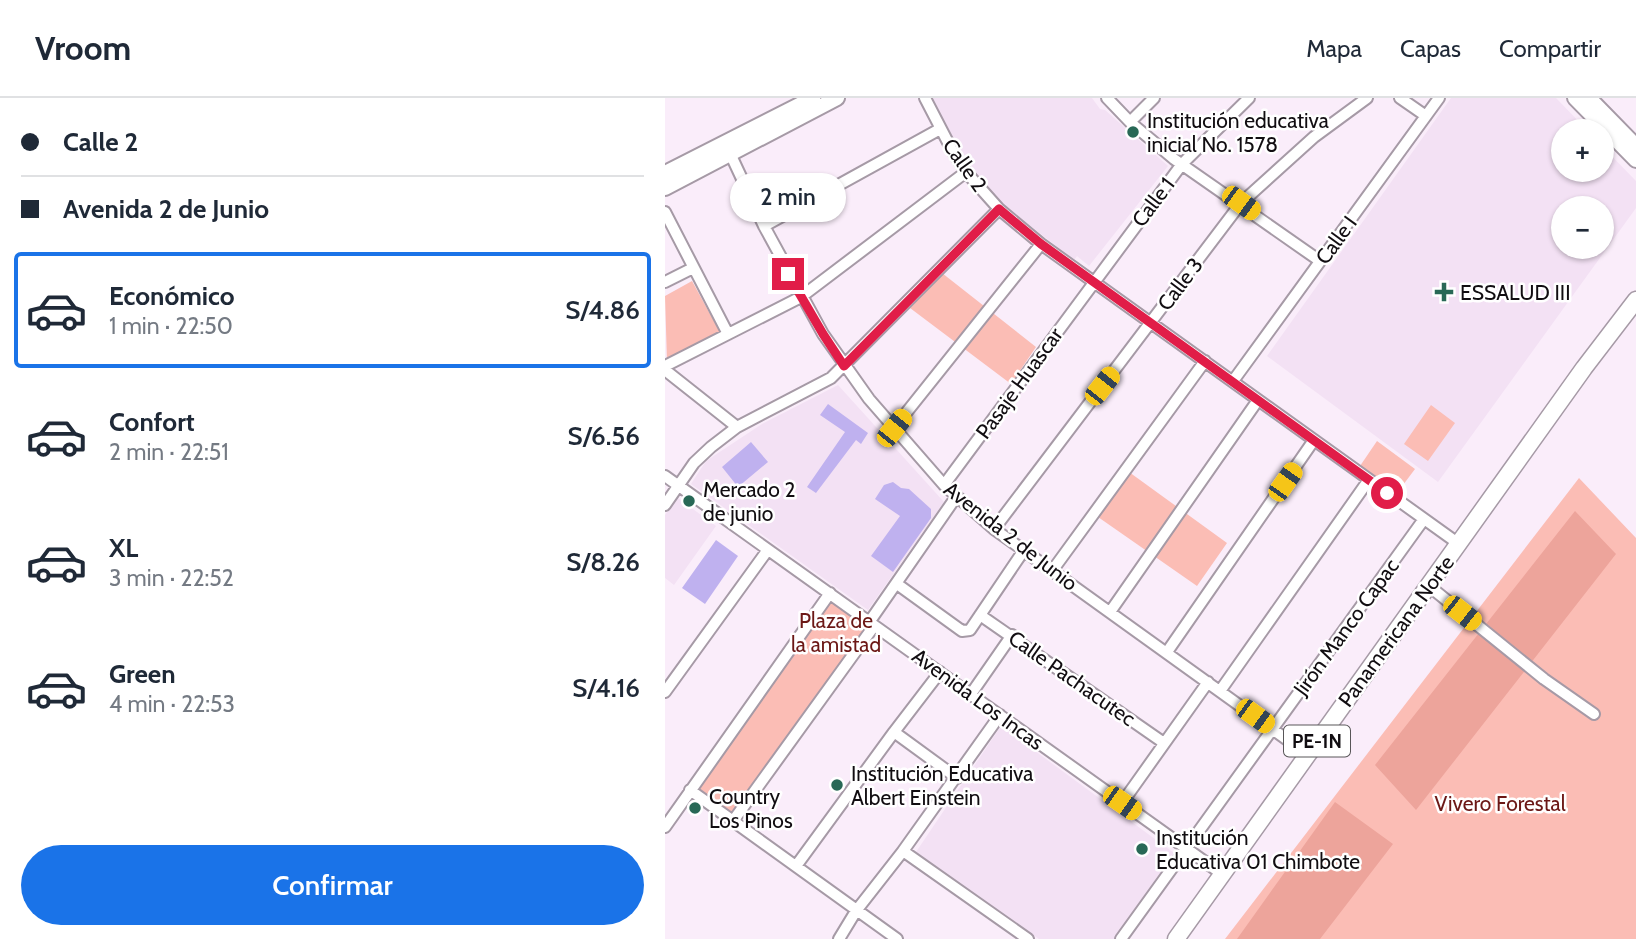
<!DOCTYPE html>
<html lang="es">
<head>
<meta charset="utf-8">
<style>
	body { margin:0; font-family:Cabin,sans-serif; background:#f2f2f3; color:#1f2937; height:100vh; display:flex; flex-direction:column; font-size:26px; white-space:nowrap }
	* { box-sizing:border-box; margin:0 }
	p { font-size:23px; color:#747a83 }
	.icon { flex:none; width:38px; height:38px; fill:none; stroke:currentColor; stroke-width:2; stroke-linecap:round; stroke-linejoin:round }
	.map { position:relative; flex:1; overflow:hidden }
	.panel { display:flex; flex-direction:column; background:#fff; width:665px }
	.panel>* { flex:none }
	.banner { display:grid; align-content:center; height:154px; padding:0 21px; background:#fff }
	.buttons { position:absolute; left:886px; top:21px; display:grid; gap:14px }
	.buttons a { display:grid; place-items:center; width:63px; height:63px; border-radius:50%; background:#fff; box-shadow:0 2px 5px #0004; font-size:35px }
	.end { position:absolute; width:32px; height:32px; margin:-16px; border:9px solid #e11d48; background:#fff; box-shadow:0 0 0 4px #fff }
	.from { border-radius:50% }
	.bubble { position:absolute; height:49px; border-radius:24px; background:#fff; box-shadow:0 2px 5px #0004; font-size:23px; font-weight:600; line-height:49px; text-align:center }
	.car { position:absolute; width:21px; height:42px; margin:-21px -10px; border-radius:9px; box-shadow:0 0 5px 2px #0007; background:linear-gradient(#f5c518 24%,#345 0 40%,#f5c518 0 76%,#345 0 86%,#f5c518 0) }
	.banner b { display:flex; align-items:center; gap:24px; height:66px; font-size:26px }
	.banner b+b { border-top:2px solid #e0e1e3 }
	.banner i { width:18px; height:18px; background:#1f2937 }
	ul { padding:0; list-style:none }
	li { display:flex; align-items:center; gap:21px; height:116px; margin:0 14px 10px; padding:0 7px; border:4px solid transparent; border-radius:7px }
	li div { flex:1 }
	li b { display:block; font-size:26px }
	li em { font-style:normal; font-weight:600 }
	li.current { border-color:#1a73e8 }
	li>.icon { width:63px; height:63px; stroke-width:1.5 }
	.cta { display:flex; gap:14px; margin-top:auto; padding:14px 21px }
	.cta a { flex:1; height:80px; border-radius:42px; background:#1a73e8; color:#fff; font-size:28px; font-weight:600; line-height:80px; text-align:center }
	header { display:flex; align-items:center; gap:42px; box-sizing:border-box; height:98px; padding:0 35px; background:#fff; border-bottom:2px solid #e0e1e3 }
	header strong { font-size:33px }
	nav { display:flex; gap:38px; margin-inline-start:auto; font-size:24px }
	main { display:flex; flex:1; min-height:0 }
	.map>svg:first-child { display:block }
	.built { fill:#f3e1f4; fill-rule:evenodd }
	.green { fill:#fbbdb5 }
	.forest { fill:#eda49b }
	.building { fill:#bfb1ef }
	.lines { fill:none; stroke-linecap:round; stroke-linejoin:round }
	.minor-casing { stroke:#a69aa6; stroke-width:14 }
	.major-casing { stroke:#a69aa6; stroke-width:18 }
	.highway-casing { stroke:#a69aa6; stroke-width:19 }
	.minor { stroke:#fff; stroke-width:10 }
	.major { stroke:#fff; stroke-width:14 }
	.highway { stroke:#fff; stroke-width:16 }
	.route { stroke:#e11d48; stroke-width:9 }
	.poi-dot { fill:#286856; stroke:#fff; stroke-width:2.5 }
	.labels { text-anchor:middle; dominant-baseline:central; stroke-width:5; stroke-linejoin:round; paint-order:stroke }
	.shield { fill:#fff; stroke:#585658; stroke-width:2 }
	.shield-label { font-size:19px; font-weight:bold; fill:#110d11 }
	.poi-label { font-size:21px; fill:#110d11; stroke:#fff; text-anchor:start }
	.street-label { font-size:21px; fill:#110d11; stroke:#fff }
	.park-label { font-size:21px; fill:#6c1816; stroke:#fff }
</style>
</head>
<body>
<header>
<strong>Vroom</strong>
<nav><a>Mapa</a><a>Capas</a><a>Compartir</a></nav>
</header>
<main>
<section class="panel">
<div class="banner">
<b><i class="from"></i>Calle 2</b>
<b><i></i>Avenida 2 de Junio</b>
</div>
<ul>
<li class="current"><svg class="icon" aria-label="car" viewBox="0 0 24 24"><path d="M5 17H2v-5l4-1 3-4h7l3 4 3 1v5h-3M9 17h6M6 11h13"/><circle cx="7" cy="17" r="2"/><circle cx="17" cy="17" r="2"/></svg><div><b>Económico</b><p>1 min · 22:50</p></div><em>S/4.86</em></li>
<li><svg class="icon" aria-label="car" viewBox="0 0 24 24"><path d="M5 17H2v-5l4-1 3-4h7l3 4 3 1v5h-3M9 17h6M6 11h13"/><circle cx="7" cy="17" r="2"/><circle cx="17" cy="17" r="2"/></svg><div><b>Confort</b><p>2 min · 22:51</p></div><em>S/6.56</em></li>
<li><svg class="icon" aria-label="car" viewBox="0 0 24 24"><path d="M5 17H2v-5l4-1 3-4h7l3 4 3 1v5h-3M9 17h6M6 11h13"/><circle cx="7" cy="17" r="2"/><circle cx="17" cy="17" r="2"/></svg><div><b>XL</b><p>3 min · 22:52</p></div><em>S/8.26</em></li>
<li><svg class="icon" aria-label="car" viewBox="0 0 24 24"><path d="M5 17H2v-5l4-1 3-4h7l3 4 3 1v5h-3M9 17h6M6 11h13"/><circle cx="7" cy="17" r="2"/><circle cx="17" cy="17" r="2"/></svg><div><b>Green</b><p>4 min · 22:53</p></div><em>S/4.16</em></li>
</ul>
<div class="cta"><a>Confirmar</a></div>
</section>
<div class="map">
<svg width="971" height="841" viewBox="0 0 971 841">
	<rect width="100%" height="100%" fill="#faedfa"/>
	<!-- built -->
	<path class="built" d="M264,0h163l8,11 5,1 63,56 -79,100 -12,-10 -3,4 -79,-62 -30,-37z
		M786,0h105l32,33h-25v39h38v-25l35,36v27l-198,274 -171,-126zM898,110h38v39h-38z
		M173,287l106,117 -76,108 -177,-126 15,-23 56,-37z
		M13,400l38,28 -42,59 -9,-7v-63z
		M336,628l173,127 -60,86h-75l-123,-87z"/>
	<!-- green -->
	<path class="green" d="M277,175l94,74 -25,37 -101,-76z
		M27,183l29,53 -54,28 -2,-66z
		M766,307l24,18 -27,38 -24,-17z
		M712,343l38,28 -18,24 -37,-27z
		M464,374l98,71 -30,43 -99,-69z
		M914,380l57,60v401h-411z
		M165,495l44,33 -141,195 -43,-31z"/>
	<!-- forest -->
	<path class="forest" d="M910,413l41,43 -200,256 -41,-45z
		M670,704l58,42 -73,95h-83z"/>
	<!-- building -->
	<path class="building" d="M163,306l40,29 -7,11 -5,-4 -40,53 -9,-6 38,-55 -25,-17z
		M86,344l17,20 -30,25 -16,-20z
		M228,384l8,6 8,1 22,20v9l-38,54 -22,-16 29,-40 -25,-17 9,-14z
		M51,442l22,16 -33,48 -23,-16z"/>
	<g class="lines">
		<!-- minor casing -->
		<g class="minor-casing">
			<path id="minor" d="M260,0l28,54 13,20 33,37 42,35 418,300
				M442,0l23,24 44,37 146,102
				M735,0l26,18
				M465,24l24,-24
				M63,51l36,77 59,108 46,65 75,86 50,44 313,225
				M0,114l63,122
				M99,128l176,-97
				M0,184l28,-14
				M0,268l136,-69 165,-125
				M0,272l72,57
				M568,283l206,-283
				M229,330l147,-184
				M0,378l557,398
				M279,387l238,-321 67,-66
				M0,407l29,-42 17,-16 26,-20 94,-49 168,-169
				M329,431l247,-326 73,-66 53,-39
				M387,473l153,-210
				M232,486l65,47 8,-1 54,-80
				M764,488l115,93 50,35
				M445,514l148,-212
				M315,517l184,128
				M205,523l86,-124
				M502,554l147,-212
				M555,593l148,-210
				M0,594l102,-141
				M306,596l41,-59
				M229,634l63,46
				M25,692l207,149
				M457,705l86,-121
				M68,723l141,-195
				M0,729l165,-234
				M238,753l125,88
				M131,768l98,-134 46,-60
				M174,841l17,-28 47,-60 97,-136
				M456,841l303,-420"/>
		</g>
		<!-- major casing -->
		<g class="major-casing">
			<path id="major" d="M910,0l61,62
				M924,0l47,48
				M0,75l148,-75
				M0,90l172,-90"/>
		</g>
		<!-- highway casing -->
		<g class="highway-casing">
			<path id="highway" d="M511,841l408,-571 52,-68"/>
		</g>
		<!-- minor -->
		<use href="#minor" class="minor"/>
		<!-- major -->
		<use href="#major" class="major"/>
		<!-- highway -->
		<use href="#highway" class="highway"/>
	</g>
	<g class="lines">
		<!-- route -->
		<path class="route" d="M123,176l35,60 21,32 155,-157 42,35 346,249"/>
	</g>
	<!-- markers -->
	<g class="poi-dot">
		<circle cx="468" cy="34" r="7"/>
		<path d="M775.5 183.5h7v7h7v7h-7v7h-7v-7h-7v-7h7z"/>
		<circle cx="24" cy="403" r="7"/>
		<circle cx="172" cy="687" r="7"/>
		<circle cx="30" cy="710" r="7"/>
		<circle cx="477" cy="751" r="7"/>
	</g>
	<g class="labels">
		<!-- shield labels -->
		<rect class="shield" x="619" y="627.5" width="66" height="31" rx="5"/>
		<g class="shield-label">
			<text x="652" y="643">PE-1N</text>
		</g>
		<!-- poi labels -->
		<g class="poi-label">
			<text x="482" y="22">Institución educativa<tspan x="482" dy="24">inicial No. 1578</tspan></text>
			<text x="795" y="194">ESSALUD III</text>
			<text x="38" y="391">Mercado 2<tspan x="38" dy="24">de junio</tspan></text>
			<text x="186" y="675">Institución Educativa<tspan x="186" dy="24">Albert Einstein</tspan></text>
			<text x="44" y="698">Country<tspan x="44" dy="24">Los Pinos</tspan></text>
			<text x="491" y="739">Institución<tspan x="491" dy="24">Educativa 01 Chimbote</tspan></text>
		</g>
		<!-- street labels -->
		<g class="street-label">
			<text transform="translate(300 67) rotate(55)">Calle 2</text>
			<text transform="translate(488 104) rotate(-53)">Calle 1</text>
			<text transform="translate(671 142) rotate(-54)">Calle I</text>
			<text transform="translate(515 186) rotate(-53)">Calle 3</text>
			<text transform="translate(354 285) rotate(-54)">Pasaje Huascar</text>
			<text transform="translate(346 438) rotate(38)">Avenida 2 de Junio</text>
			<text transform="translate(681 529) rotate(-54)">Jirón Manco Capac</text>
			<text transform="translate(731 533) rotate(-54)">Panamericana Norte</text>
			<text transform="translate(407 580) rotate(35)">Calle Pachacutec</text>
			<text transform="translate(313 601) rotate(36)">Avenida Los Incas</text>
		</g>
		<!-- park labels -->
		<g class="park-label">
			<text x="171" y="522">Plaza de<tspan x="171" dy="24">la amistad</tspan></text>
			<text x="835" y="705">Vivero Forestal</text>
		</g>
	</g>
</svg>
<div class="buttons">
<a>+</a>
<a>−</a>
</div>
<i class="end from" style="left:722px;top:395px"></i>
<i class="end" style="left:123px;top:176px"></i>
<div class="bubble" style="left:65px;top:75px;width:116px">2 min</div>
<i class="car" style="left:576px;top:105px;rotate:126deg"></i>
<i class="car" style="left:437px;top:288px;rotate:38deg"></i>
<i class="car" style="left:229px;top:330px;rotate:39deg"></i>
<i class="car" style="left:620px;top:384px;rotate:35deg"></i>
<i class="car" style="left:797px;top:515px;rotate:128deg"></i>
<i class="car" style="left:590px;top:618px;rotate:126deg"></i>
<i class="car" style="left:457px;top:705px;rotate:125deg"></i>
</div>
</main>
</body>
</html>
